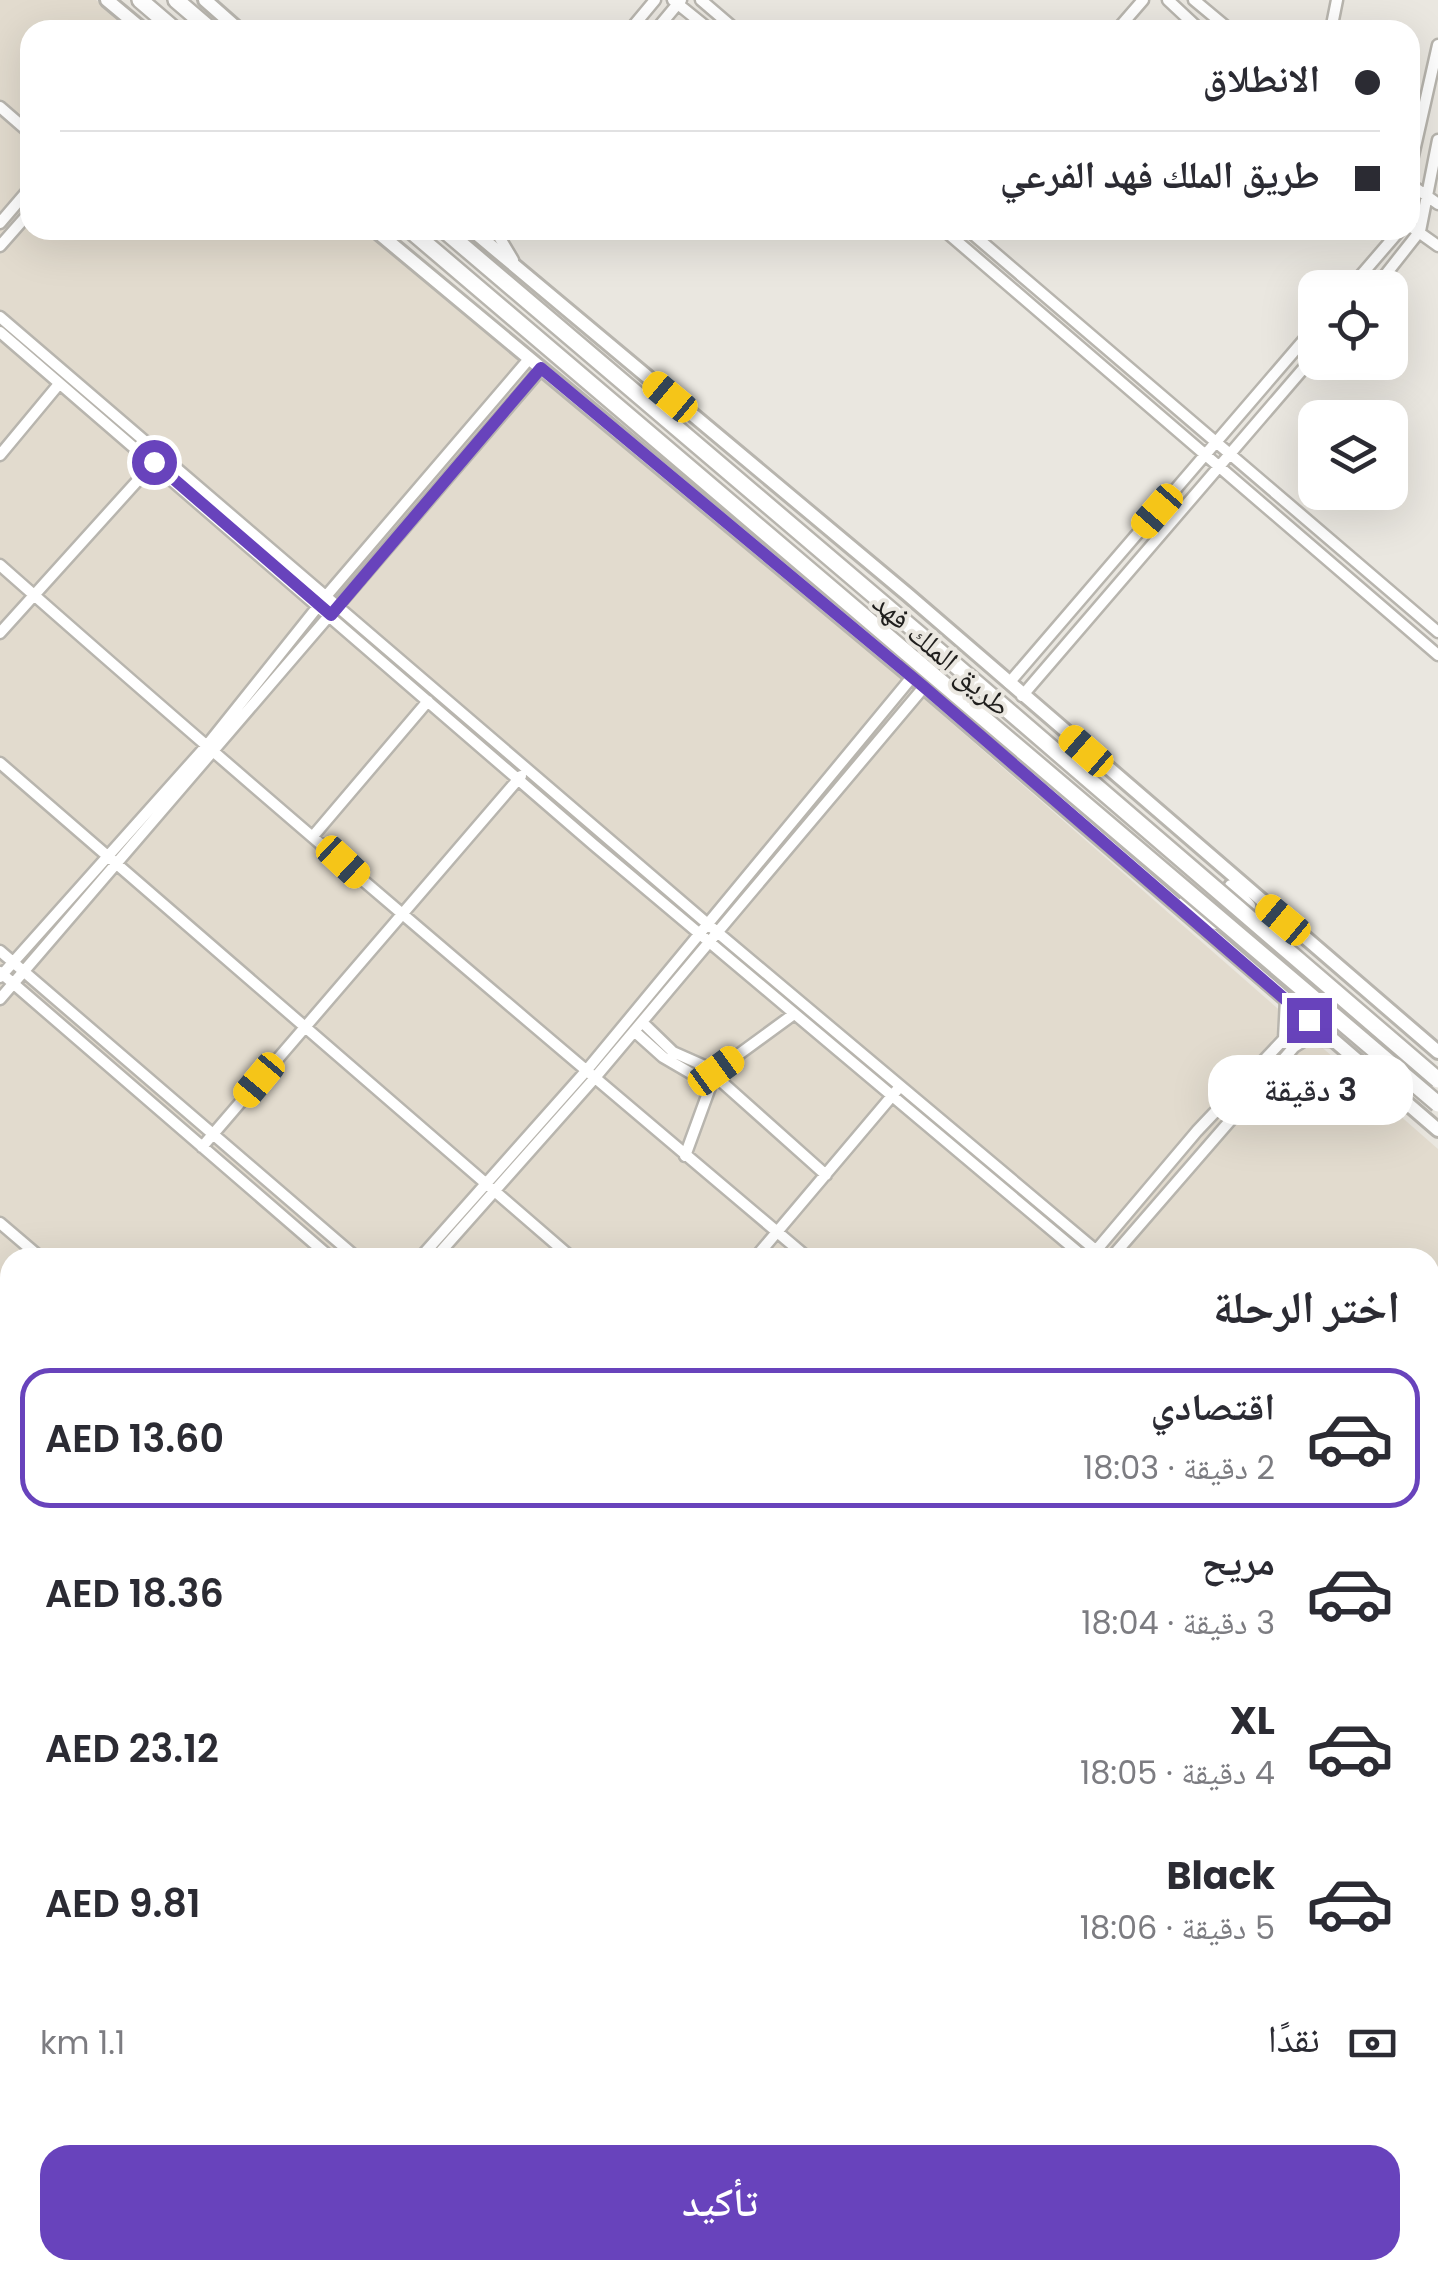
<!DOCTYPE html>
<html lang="ar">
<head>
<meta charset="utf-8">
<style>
	body { margin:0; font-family:Poppins,"Noto Naskh Arabic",sans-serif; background:#f7f7f7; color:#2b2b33; direction:rtl; height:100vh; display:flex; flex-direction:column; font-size:38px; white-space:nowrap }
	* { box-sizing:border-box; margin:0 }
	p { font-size:32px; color:#7c7c81 }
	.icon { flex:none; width:55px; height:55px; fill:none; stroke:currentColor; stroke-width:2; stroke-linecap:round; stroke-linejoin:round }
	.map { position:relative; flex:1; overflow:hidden; direction:ltr }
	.sheet { position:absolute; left:0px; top:1248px; width:1440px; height:1032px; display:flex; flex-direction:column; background:#fff; border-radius:30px 30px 0 0; box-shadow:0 10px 40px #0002; direction:rtl }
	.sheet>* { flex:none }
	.top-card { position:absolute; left:20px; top:20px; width:1400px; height:220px; border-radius:30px; box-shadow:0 10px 40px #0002; direction:rtl; display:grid; align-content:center; height:220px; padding:0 40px; background:#fff }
	.tools { position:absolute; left:1298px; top:270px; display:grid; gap:20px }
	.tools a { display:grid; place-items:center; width:110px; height:110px; border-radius:20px; background:#fff; box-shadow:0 10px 40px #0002; font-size:50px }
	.end { position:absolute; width:45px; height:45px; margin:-22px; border:12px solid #6843bc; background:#fff; box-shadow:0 0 0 5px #fff }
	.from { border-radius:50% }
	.bubble { position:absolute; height:70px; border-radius:30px; background:#fff; box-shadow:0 10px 40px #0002; font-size:32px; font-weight:600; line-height:70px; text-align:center; direction:rtl }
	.car { position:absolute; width:30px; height:60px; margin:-30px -15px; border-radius:12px; box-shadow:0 0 8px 2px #0007; background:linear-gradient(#f5c518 24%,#345 0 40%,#f5c518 0 76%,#345 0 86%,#f5c518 0) }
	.top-card b { display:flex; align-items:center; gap:35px; height:95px; font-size:38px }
	.top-card b+b { border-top:2px solid #e1e1e2 }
	.top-card i { width:25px; height:25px; background:#2b2b33 }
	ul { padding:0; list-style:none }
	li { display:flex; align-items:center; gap:30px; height:140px; margin:0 20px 15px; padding:0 20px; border:5px solid transparent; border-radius:30px }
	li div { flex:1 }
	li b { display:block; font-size:38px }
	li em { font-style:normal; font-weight:600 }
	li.active { border-color:#6843bc }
	li>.icon { width:90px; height:90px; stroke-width:1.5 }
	h2 { padding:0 40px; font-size:45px; line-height:120px }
	.pay { display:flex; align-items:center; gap:25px; height:110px; padding:0 40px; font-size:38px }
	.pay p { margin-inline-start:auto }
	.action { display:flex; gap:20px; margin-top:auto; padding:20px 40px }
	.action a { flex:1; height:115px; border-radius:30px; background:#6843bc; color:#fff; font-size:40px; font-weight:600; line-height:115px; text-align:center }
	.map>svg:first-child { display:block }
	.built { fill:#e2dbce; fill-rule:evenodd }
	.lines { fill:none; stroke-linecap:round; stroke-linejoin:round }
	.minor-casing { stroke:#b8b5ae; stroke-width:15 }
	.major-casing { stroke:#b8b5ae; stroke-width:18 }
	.highway-casing { stroke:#b8b5ae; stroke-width:20 }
	.minor { stroke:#fff; stroke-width:10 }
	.major { stroke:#fff; stroke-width:12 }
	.highway { stroke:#fff; stroke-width:15 }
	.highway-bridge-casing { stroke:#b8b5ae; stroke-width:20; stroke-linecap:butt }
	.highway-bridge { stroke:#fff; stroke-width:15 }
	.route { stroke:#6843bc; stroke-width:12 }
	.labels { text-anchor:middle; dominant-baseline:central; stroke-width:8; stroke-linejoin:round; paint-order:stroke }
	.street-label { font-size:30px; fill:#201f1d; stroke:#eae7e0 }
</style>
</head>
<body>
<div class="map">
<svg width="1438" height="2279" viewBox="0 0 1438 2279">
	<rect width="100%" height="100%" fill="#eae7e0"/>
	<!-- built -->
	<path class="built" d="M0,0h96l39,30h-105v200h343l557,474 508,445v1130h-1438zM10,1258h1420v1012h-1420z"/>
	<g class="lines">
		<!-- minor casing -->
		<g class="minor-casing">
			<path id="minor" d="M673,0l37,30
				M701,0l35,30
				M1168,0l32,30
				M1194,0l36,30
				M630,30l25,-30
				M656,30l25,-30
				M1117,30l26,-30
				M1331,30l6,-30
				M0,107l30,26
				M1410,169l28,-124
				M1410,184l28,20
				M0,223l30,-35
				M1410,226l28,20
				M495,230l18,30
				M944,230l494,425
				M968,230l470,402
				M0,246l30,-34
				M1350,288l50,-58
				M1375,288l45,-57 18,-91
				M0,317l717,615 388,326
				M0,332l594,513 491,413
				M0,455l59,-71
				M0,565c266,235 537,464 808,693
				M0,633l158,-175
				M1009,683l306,-356
				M1022,696l293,-341
				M0,763l572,495
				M314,835l114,-134
				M0,951l357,307
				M0,972l331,286
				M0,977l208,-233 119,-149 202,-236
				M0,999l541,-630
				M642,1022l31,30 43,19
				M634,1031l29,26 48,28
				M714,1075l112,100
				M202,1147l319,-371
				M685,1156l31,-85 78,-57
				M0,1223l41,35
				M1093,1254l104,-123 87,-92 2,-40
				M420,1258l166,-187 326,-394
				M435,1258l158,-178 331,-393
				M755,1258l142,-168
				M1111,1258l183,-211 11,-7 26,1
				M0,1384l10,-11
				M1430,1407l8,-9
				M0,1520l10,13
				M1430,1533l8,7
				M1430,1554l8,7
				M1430,1787l8,7
				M1430,1915l8,-9
				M1430,1950l8,-9
				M0,1982l10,12
				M1430,2169l8,7
				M1430,2197l8,7
				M227,2270l8,9
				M578,2270l7,9
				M114,2279v-9
				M663,2279l8,-9
				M690,2279l8,-9
				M1122,2279l8,-9
				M1149,2279l7,-9"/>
		</g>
		<!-- major casing -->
		<g class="major-casing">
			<path id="major" d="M107,0l36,30
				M205,0l34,30
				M375,230l549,457 514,443
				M472,230l435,364 531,458
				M1184,903l32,20 26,-1 7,-16 -18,-20"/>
		</g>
		<!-- highway casing -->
		<g class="highway-casing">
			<path id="highway" d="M140,0l35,30
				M176,0l35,30
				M410,230l497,423
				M444,230l481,409"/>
		</g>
		<!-- minor -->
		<use href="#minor" class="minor"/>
		<!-- major -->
		<use href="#major" class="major"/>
		<!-- highway -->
		<use href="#highway" class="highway"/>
		<!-- highway-bridge casing -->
		<g class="highway-bridge-casing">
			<path id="highway-bridge" d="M925,639l513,441
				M907,653l531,451"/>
		</g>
		<!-- highway-bridge -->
		<use href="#highway-bridge" class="highway-bridge"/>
	</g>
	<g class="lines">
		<!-- route -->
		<path class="route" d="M154,462l177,153 210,-247 383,319 385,333"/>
	</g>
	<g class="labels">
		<!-- street labels -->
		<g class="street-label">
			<text transform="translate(942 654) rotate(41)">طريق الملك فهد</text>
		</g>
	</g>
</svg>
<div class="tools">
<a><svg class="icon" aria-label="locate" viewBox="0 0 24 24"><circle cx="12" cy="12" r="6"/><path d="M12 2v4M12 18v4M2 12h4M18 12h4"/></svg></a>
<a><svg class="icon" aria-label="layers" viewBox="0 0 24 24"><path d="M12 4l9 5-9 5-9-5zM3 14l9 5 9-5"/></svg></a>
</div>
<i class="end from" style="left:154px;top:462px"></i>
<i class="end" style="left:1309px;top:1020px"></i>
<div class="bubble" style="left:1208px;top:1055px;width:205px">3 دقيقة</div>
<i class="car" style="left:670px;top:397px;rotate:310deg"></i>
<i class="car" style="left:1157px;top:511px;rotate:221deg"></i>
<i class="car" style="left:1086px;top:751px;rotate:311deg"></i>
<i class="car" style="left:343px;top:862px;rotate:133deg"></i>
<i class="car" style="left:1283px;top:920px;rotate:310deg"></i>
<i class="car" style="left:716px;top:1071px;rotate:54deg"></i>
<i class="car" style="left:259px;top:1080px;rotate:220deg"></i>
<div class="top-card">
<b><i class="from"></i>الانطلاق</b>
<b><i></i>طريق الملك فهد الفرعي</b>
</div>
<section class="sheet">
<h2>اختر الرحلة</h2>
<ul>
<li class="active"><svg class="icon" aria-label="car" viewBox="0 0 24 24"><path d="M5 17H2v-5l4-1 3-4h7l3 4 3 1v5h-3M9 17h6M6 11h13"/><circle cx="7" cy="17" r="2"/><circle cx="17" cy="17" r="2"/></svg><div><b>اقتصادي</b><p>2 دقيقة · 18:03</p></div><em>AED 13.60</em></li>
<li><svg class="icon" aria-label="car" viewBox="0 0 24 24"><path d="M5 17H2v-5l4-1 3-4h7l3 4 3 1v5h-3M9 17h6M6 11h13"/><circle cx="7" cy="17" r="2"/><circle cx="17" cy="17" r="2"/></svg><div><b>مريح</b><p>3 دقيقة · 18:04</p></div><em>AED 18.36</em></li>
<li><svg class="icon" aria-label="car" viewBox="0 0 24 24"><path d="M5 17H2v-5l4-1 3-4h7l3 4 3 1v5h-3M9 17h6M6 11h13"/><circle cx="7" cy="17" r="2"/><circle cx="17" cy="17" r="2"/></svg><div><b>XL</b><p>4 دقيقة · 18:05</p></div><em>AED 23.12</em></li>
<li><svg class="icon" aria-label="car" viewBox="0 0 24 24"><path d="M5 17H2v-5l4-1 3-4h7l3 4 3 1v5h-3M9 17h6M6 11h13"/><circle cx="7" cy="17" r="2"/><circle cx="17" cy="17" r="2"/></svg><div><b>Black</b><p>5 دقيقة · 18:06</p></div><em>AED 9.81</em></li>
</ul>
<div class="pay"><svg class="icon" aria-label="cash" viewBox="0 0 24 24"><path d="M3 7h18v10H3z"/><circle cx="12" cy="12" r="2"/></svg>نقدًا<p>1.1 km</p></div>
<div class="action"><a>تأكيد</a></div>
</section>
</div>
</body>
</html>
